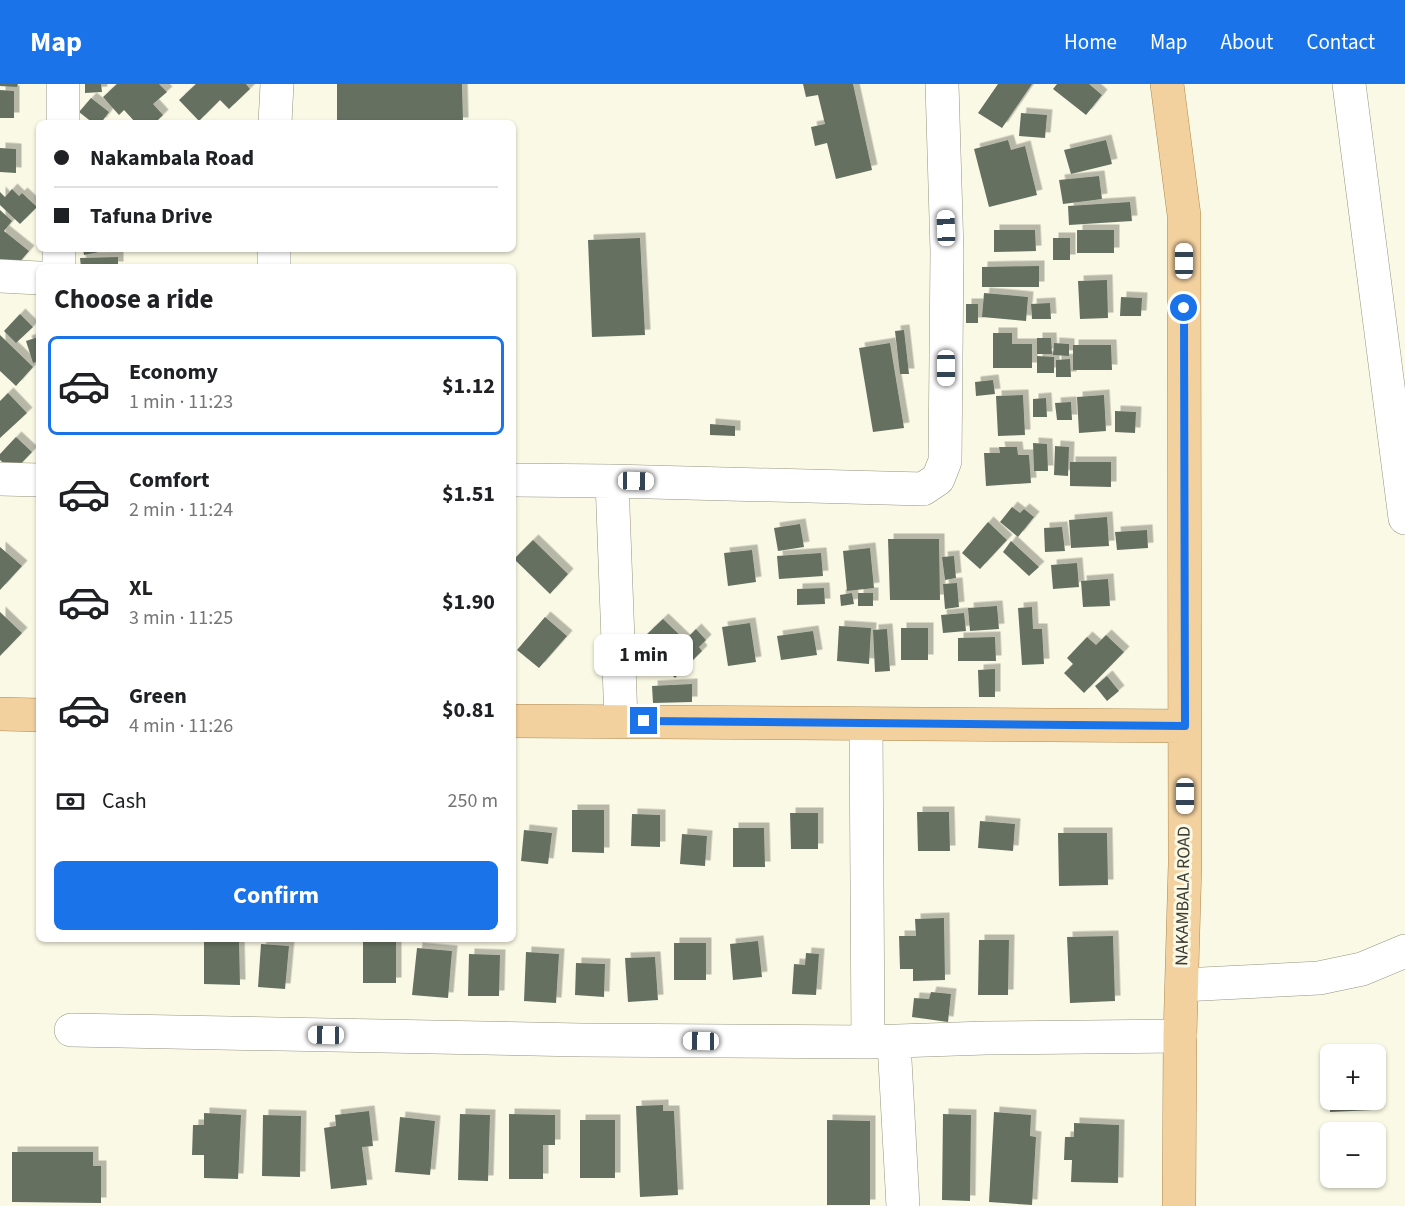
<!DOCTYPE html>
<html lang="en">
<head>
<meta charset="utf-8">
<style>
	body { margin:0; font-family:"Source Sans 3",sans-serif; background:#f2f2f2; color:#202124; height:100vh; display:flex; flex-direction:column; font-size:22px; white-space:nowrap }
	* { box-sizing:border-box; margin:0 }
	p { font-size:20px; color:#757577 }
	.icon { flex:none; width:33px; height:33px; fill:none; stroke:currentColor; stroke-width:2; stroke-linecap:round; stroke-linejoin:round }
	.map { position:relative; flex:1; overflow:hidden }
	.details { position:absolute; left:36px; top:180px; width:480px; height:678px; display:flex; flex-direction:column; background:#fff; border-radius:9px; box-shadow:0 2px 4px #0004 }
	.details>* { flex:none }
	.top-card { position:absolute; left:36px; top:36px; width:480px; height:132px; border-radius:9px; box-shadow:0 2px 4px #0004; display:grid; align-content:center; height:132px; padding:0 18px; background:#fff }
	.tools { position:absolute; left:1320px; top:960px; display:grid; gap:12px }
	.tools a { display:grid; place-items:center; width:66px; height:66px; border-radius:9px; background:#fff; box-shadow:0 2px 4px #0004; font-size:30px }
	.end { position:absolute; width:27px; height:27px; margin:-14px; border:8px solid #1a73e8; background:#fff; box-shadow:0 0 0 3px #fff }
	.from { border-radius:50% }
	.bubble { position:absolute; height:42px; border-radius:9px; background:#fff; box-shadow:0 2px 4px #0004; font-size:20px; font-weight:700; line-height:42px; text-align:center }
	.car { position:absolute; width:18px; height:36px; margin:-18px -9px; border-radius:8px; box-shadow:0 0 4px 2px #0007; background:linear-gradient(#fff 24%,#345 0 40%,#fff 0 76%,#345 0 86%,#fff 0) }
	.top-card b { display:flex; align-items:center; gap:21px; height:57px; font-size:22px }
	.top-card b+b { border-top:2px solid #e0e0e0 }
	.top-card i { width:15px; height:15px; background:#202124 }
	ul { padding:0; list-style:none }
	li { display:flex; align-items:center; gap:18px; height:99px; margin:0 12px 9px; padding:0 6px; border:3px solid transparent; border-radius:9px }
	li div { flex:1 }
	li b { display:block; font-size:22px }
	li em { font-style:normal; font-weight:700 }
	li.selected { border-color:#1a73e8 }
	li>.icon { width:54px; height:54px; stroke-width:1.5 }
	h2 { padding:0 18px; font-size:27px; line-height:72px }
	.pay { display:flex; align-items:center; gap:15px; height:66px; padding:0 18px; font-size:22px }
	.pay p { margin-inline-start:auto }
	.button { display:flex; gap:12px; margin-top:auto; padding:12px 18px }
	.button a { flex:1; height:69px; border-radius:9px; background:#1a73e8; color:#fff; font-size:24px; font-weight:700; line-height:69px; text-align:center }
	header { display:flex; align-items:center; gap:36px; box-sizing:border-box; height:84px; padding:0 30px; background:#1a73e8; color:#fff }
	header strong { font-size:28px }
	nav { display:flex; gap:33px; margin-inline-start:auto; font-size:21px }
	.map>svg:first-child { display:block }
	.building { fill:#657061; filter:url(#shadow) }
	.lines { fill:none; stroke-linecap:round; stroke-linejoin:round }
	.minor-casing { stroke:#959481; stroke-width:34 }
	.major-casing { stroke:#ae8950; stroke-width:34 }
	.minor { stroke:#fff; stroke-width:33 }
	.major { stroke:#f3d19f; stroke-width:33 }
	.route { stroke:#1a73e8; stroke-width:8 }
	.labels { text-anchor:middle; dominant-baseline:central; stroke-width:6; stroke-linejoin:round; paint-order:stroke }
	.street-label { font-size:18px; fill:#3c3c34; stroke:#faf9e5 }
</style>
</head>
<body>
<header>
<strong>Map</strong>
<nav><a>Home</a><a>Map</a><a>About</a><a>Contact</a></nav>
</header>
<div class="map">
<svg width="1405" height="1122" viewBox="0 0 1405 1122">
	<defs>
		<filter id="shadow"><feDropShadow dx="5.5" dy="-5.5" stdDeviation="0" flood-color="#0004"/></filter>
	</defs>
	<rect width="100%" height="100%" fill="#faf9e5"/>
	<!-- building -->
	<path class="building" d="M0,0h18l-1,3 -17,-1z
		M85,0h16l1,8 -17,1z
		M117,0h42l8,8 -14,12 10,11 -8,8h-19l-12,-13 -5,5 -16,-18z
		M196,0h50l4,5 -21,20 -9,-9 -21,21 -20,-21z
		M337,0h125l1,39h-126z
		M803,0h50l19,86 -36,9 -9,-36 -12,3 -4,-19 14,-3 -7,-29 -12,2z
		M998,0h34l-30,44 -24,-15z
		M1057,0h32l13,11 -16,20 -33,-26z
		M0,6l14,1v27h-14z
		M91,14l18,14 -8,11h-8l-14,-11z
		M1021,29l26,2 -2,23 -26,-2z
		M1008,56l3,10 14,-4 12,49 -48,12 -15,-58z
		M1106,56l6,24 -41,10 -7,-24z
		M0,64l16,1v24l-16,-1z
		M1099,92l3,23 -39,5 -4,-24z
		M12,105l7,7 3,-3 15,14 -17,17 -20,-19v-13l5,5z
		M1130,118l2,19 -63,4 -1,-19z
		M0,126l12,11 -8,10 25,20 -18,21 -11,-9z
		M994,146h41l1,21 -42,1z
		M1077,146h37v23h-37z
		M640,154l5,97 -53,2 -4,-97z
		M1053,154h17v22h-17z
		M83,165h16v3l-15,3z
		M118,173v10h-37l-1,-9z
		M1039,182v21h-57v-20z
		M1107,196l1,38 -28,1 -2,-38z
		M984,209l44,4 -2,24 -44,-4z
		M1121,213l21,1 -1,18h-21z
		M1050,219l1,16h-19l-1,-15z
		M966,220h12v19h-12z
		M20,230l13,13 -17,16 -12,-12z
		M904,246l5,44h-9l-5,-43z
		M993,249h19v11h20v24h-39z
		M0,251l33,32 -17,19 -16,-15z
		M38,253l1,24 -6,2 -7,-22z
		M1037,254h14l1,16h-15z
		M890,259l14,85 -31,4 -14,-84z
		M1054,259l15,1v12l-16,-1z
		M1073,261h38l1,25h-39z
		M1037,272l17,1v16h-17z
		M1070,275l1,18h-15v-17z
		M993,296l2,14 -19,2 -1,-14z
		M8,309l19,20 -27,25v-37z
		M1023,311l2,40 -27,1 -2,-40z
		M1104,311l2,36 -27,2 -2,-36z
		M1046,314l1,19h-14v-18z
		M1071,318l1,18h-15l-2,-17z
		M1115,327l21,1 -1,21 -20,-1z
		M710,340l25,2v10l-25,-1z
		M16,353l16,15 -19,20 -13,-12v-6z
		M1033,359l14,1 1,27h-14z
		M1055,362l14,1 -1,29 -14,-1z
		M999,363h18l1,8h11l2,28 -45,3 -2,-33h16z
		M1070,378h41v25l-41,-1z
		M1012,423l8,6 4,-4 10,8 -16,20 -18,-15z
		M1107,433l2,29 -38,2 -2,-28z
		M988,438l19,18 -27,29 -18,-16z
		M800,440l4,23 -26,4 -4,-23z
		M1062,443l3,24 -20,1 -1,-24z
		M1147,446l1,18 -31,2 -2,-18z
		M888,455h51l1,61h-50z
		M533,456l35,34 -18,20 -36,-35z
		M1011,457l28,26 -10,9 -26,-24z
		M0,463l22,19 -22,24z
		M870,464l4,40 -27,3 -4,-40z
		M752,466l4,32 -28,4 -4,-33z
		M821,469l2,23 -44,3 -2,-23z
		M954,472l2,22 -11,2 -3,-23z
		M1077,479l2,24 -26,2 -2,-24z
		M1108,495l2,27 -27,1 -2,-26z
		M957,499l2,24 -14,2 -2,-25z
		M824,504l1,16 -28,1v-16z
		M852,509l2,11 -13,2 -1,-11z
		M858,509h15v13h-15z
		M997,522l2,23 -29,2 -2,-23z
		M1032,523l1,22h9l2,35 -22,1 -4,-57z
		M0,528l22,21 -22,23z
		M964,529l2,18 -23,2 -2,-18z
		M545,533l22,19 -28,32 -22,-18z
		M663,535l22,21 11,-11 10,11 -7,7 3,4 -27,27 -17,-17 8,-8 -19,-19z
		M750,539l6,39 -28,4 -6,-39z
		M839,542l32,2 -2,36 -32,-3z
		M901,544h27v32h-27z
		M887,545l3,42 -15,1 -2,-42z
		M813,547l4,24 -36,5 -4,-24z
		M1106,551l18,17 -40,41 -20,-20 9,-9 -6,-6 20,-21 9,8z
		M995,553l1,24h-38v-23z
		M995,585v28h-16l-1,-27z
		M1107,592l12,15 -12,10 -12,-15z
		M692,600v18l-39,1 -1,-17z
		M572,726h32v43l-32,-1z
		M917,728h32l1,39h-32z
		M790,729h28v36h-27z
		M632,730l28,1v32l-29,-1z
		M980,737l35,3 -2,27 -35,-3z
		M733,744h31l1,39h-32z
		M524,746l28,3 -4,31 -27,-3z
		M1058,749h49l1,52 -49,1z
		M682,750l25,2 -2,30 -25,-2z
		M944,834l1,62 -32,1v-12h-13l-1,-33h17l-1,-17z
		M1113,852l2,65 -45,2 -3,-66z
		M204,855h35l1,46 -36,-1z
		M363,855h33v44h-33z
		M979,856h30l-1,55h-30z
		M758,857l4,36 -29,3 -3,-36z
		M674,859h32v37h-32z
		M261,860l28,2 -4,43 -27,-2z
		M417,864l35,3 -4,47 -36,-3z
		M526,868l33,2 -3,49 -32,-2z
		M806,869l13,1 -3,41 -24,-1 2,-30 11,1z
		M469,870l31,1 -1,41h-31z
		M655,873l3,43 -30,2 -3,-44z
		M576,879l29,1 -1,33 -29,-2z
		M931,908l20,2 -3,28 -36,-5 2,-19 15,1z
		M1330,1016h42l1,10 -43,2z
		M663,1021v6h11l4,84 -38,2 -4,-91z
		M369,1027l4,35 -11,1 5,38 -36,4 -7,-61 12,-2 -1,-11z
		M994,1028l37,3 -1,21 6,1 -4,68 -43,-3z
		M204,1029l37,2 -3,64 -34,-1v-23h-12l1,-30h11z
		M460,1030l30,1 -2,66 -30,-1z
		M509,1030l46,1v30h-12v34h-34z
		M943,1030l28,1 -1,86 -28,-1z
		M263,1031l38,1 -1,61 -38,-1z
		M400,1033l35,4 -5,54 -35,-3z
		M580,1036h35v58h-35z
		M827,1036l43,1v84h-43z
		M1074,1039l45,2 -1,58 -47,-1 1,-22h-8l1,-23h9z
		M12,1068h81v14h8v37l-89,-1z"/>
	<g class="lines">
		<!-- minor casing -->
		<g class="minor-casing">
			<path id="minor" d="M1349,0l56,434
				M63,39v-39
				M275,39l2,-39
				M274,165v18
				M59,183v-18
				M0,192l39,2
				M0,395l39,1
				M513,396l99,1 311,8 15,-10 7,-18 2,-209 -5,-168
				M612,397l9,239
				M866,640l2,318
				M1182,901l137,-7 43,-9 43,-18
				M71,946l510,10 287,2 118,-4 194,-2
				M894,958l9,164"/>
		</g>
		<!-- major casing -->
		<g class="major-casing">
			<path id="major" d="M1167,0l17,131 1,649 -5,172 -1,170
				M0,630l39,1
				M513,637l672,5"/>
		</g>
		<!-- minor -->
		<use href="#minor" class="minor"/>
		<!-- major -->
		<use href="#major" class="major"/>
	</g>
	<g class="lines">
		<!-- route -->
		<path class="route" d="M644,637l541,5 -1,-418"/>
	</g>
	<g class="labels">
		<!-- street labels -->
		<g class="street-label">
			<text transform="translate(1183 812) rotate(-89)">NAKAMBALA ROAD</text>
		</g>
	</g>
</svg>
<div class="tools">
<a>+</a>
<a>−</a>
</div>
<i class="end from" style="left:1184px;top:224px"></i>
<i class="end" style="left:644px;top:637px"></i>
<div class="bubble" style="left:594px;top:550px;width:99px">1 min</div>
<i class="car" style="left:946px;top:144px;rotate:358deg"></i>
<i class="car" style="left:1184px;top:177px;rotate:0deg"></i>
<i class="car" style="left:946px;top:284px;rotate:180deg"></i>
<i class="car" style="left:636px;top:397px;rotate:91deg"></i>
<i class="car" style="left:1185px;top:712px;rotate:180deg"></i>
<i class="car" style="left:326px;top:951px;rotate:271deg"></i>
<i class="car" style="left:701px;top:957px;rotate:271deg"></i>
<div class="top-card">
<b><i class="from"></i>Nakambala Road</b>
<b><i></i>Tafuna Drive</b>
</div>
<section class="details">
<h2>Choose a ride</h2>
<ul>
<li class="selected"><svg class="icon" aria-label="car" viewBox="0 0 24 24"><path d="M5 17H2v-5l4-1 3-4h7l3 4 3 1v5h-3M9 17h6M6 11h13"/><circle cx="7" cy="17" r="2"/><circle cx="17" cy="17" r="2"/></svg><div><b>Economy</b><p>1 min · 11:23</p></div><em>$1.12</em></li>
<li><svg class="icon" aria-label="car" viewBox="0 0 24 24"><path d="M5 17H2v-5l4-1 3-4h7l3 4 3 1v5h-3M9 17h6M6 11h13"/><circle cx="7" cy="17" r="2"/><circle cx="17" cy="17" r="2"/></svg><div><b>Comfort</b><p>2 min · 11:24</p></div><em>$1.51</em></li>
<li><svg class="icon" aria-label="car" viewBox="0 0 24 24"><path d="M5 17H2v-5l4-1 3-4h7l3 4 3 1v5h-3M9 17h6M6 11h13"/><circle cx="7" cy="17" r="2"/><circle cx="17" cy="17" r="2"/></svg><div><b>XL</b><p>3 min · 11:25</p></div><em>$1.90</em></li>
<li><svg class="icon" aria-label="car" viewBox="0 0 24 24"><path d="M5 17H2v-5l4-1 3-4h7l3 4 3 1v5h-3M9 17h6M6 11h13"/><circle cx="7" cy="17" r="2"/><circle cx="17" cy="17" r="2"/></svg><div><b>Green</b><p>4 min · 11:26</p></div><em>$0.81</em></li>
</ul>
<div class="pay"><svg class="icon" aria-label="cash" viewBox="0 0 24 24"><path d="M3 7h18v10H3z"/><circle cx="12" cy="12" r="2"/></svg>Cash<p>250 m</p></div>
<div class="button"><a>Confirm</a></div>
</section>
</div>
</body>
</html>
